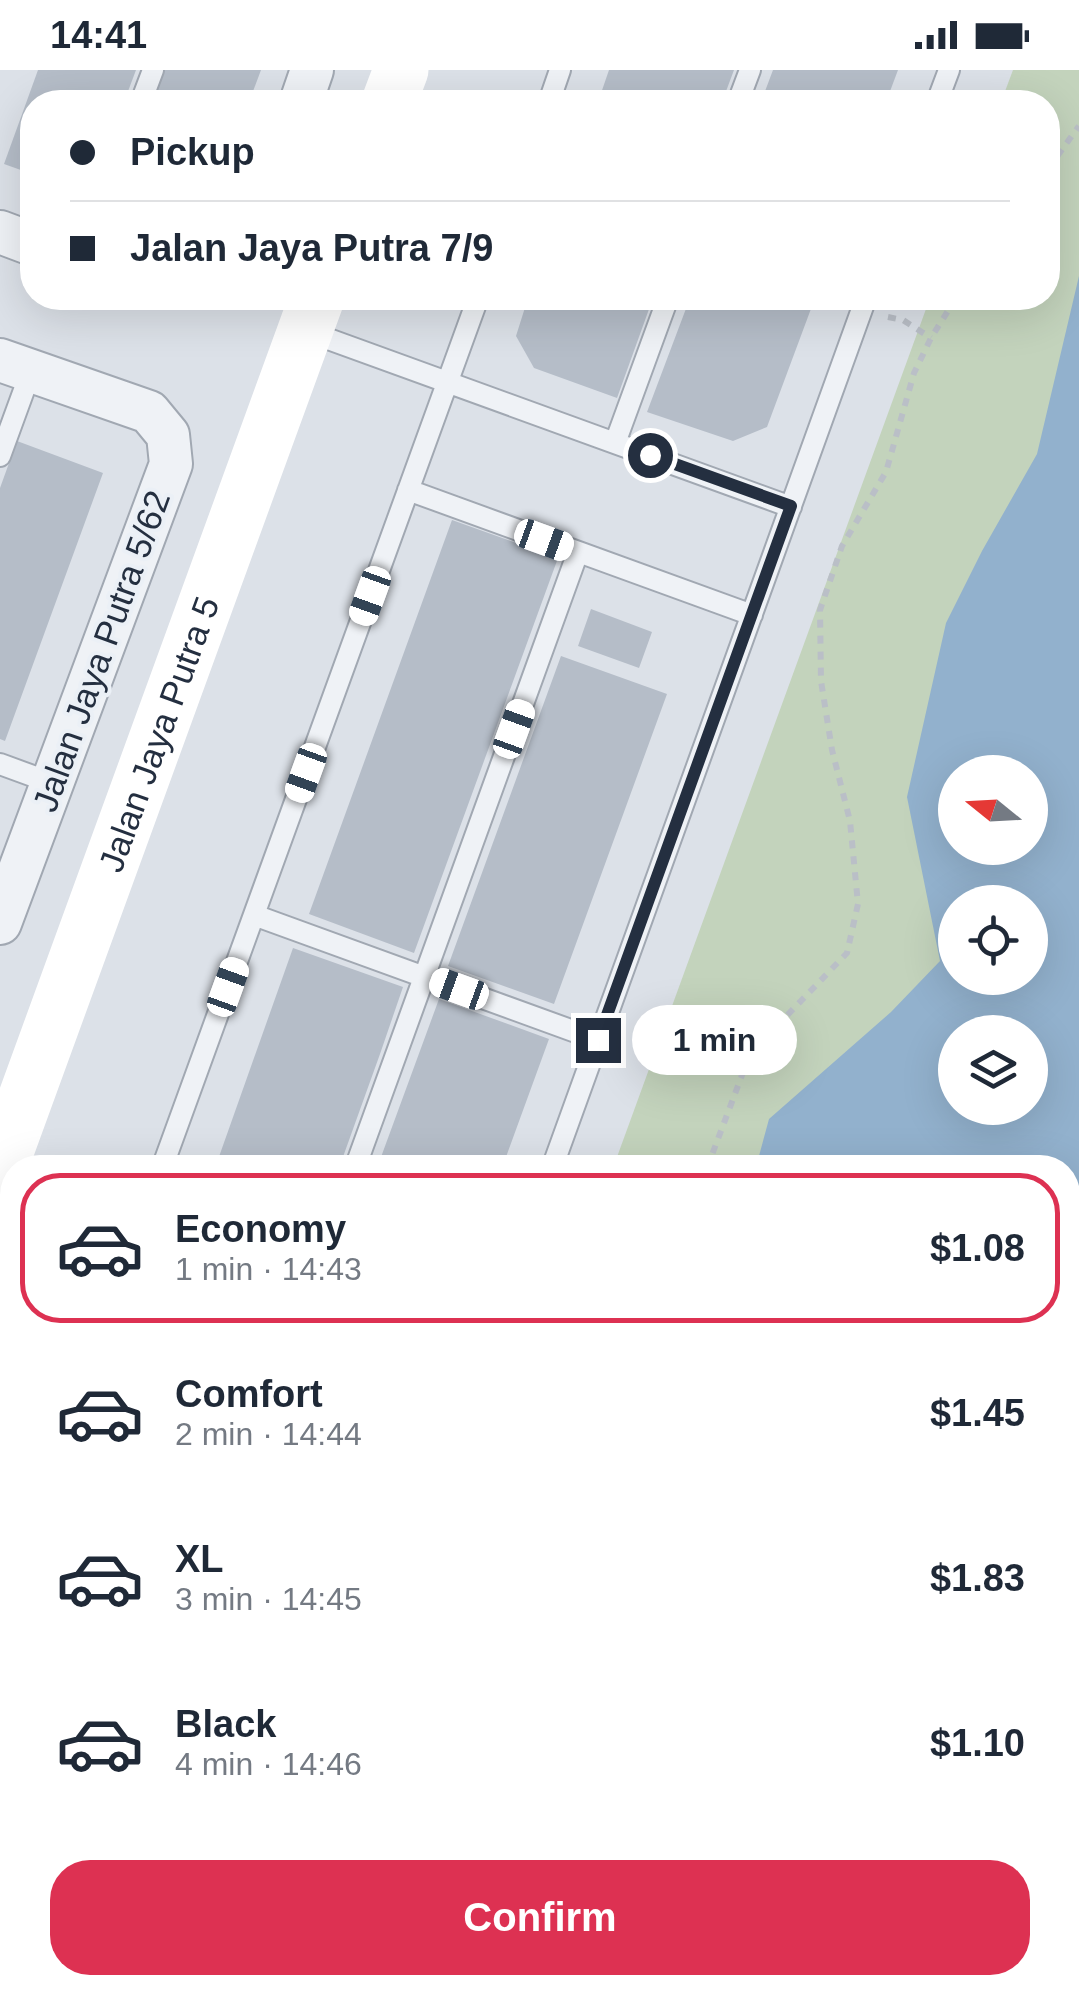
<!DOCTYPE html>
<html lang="en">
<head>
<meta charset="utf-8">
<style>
	body { margin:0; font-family:Helvetica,sans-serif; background:#f2f2f3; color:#1f2937; height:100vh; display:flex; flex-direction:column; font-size:38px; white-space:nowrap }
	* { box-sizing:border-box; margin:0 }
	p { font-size:32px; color:#747a83 }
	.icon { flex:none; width:55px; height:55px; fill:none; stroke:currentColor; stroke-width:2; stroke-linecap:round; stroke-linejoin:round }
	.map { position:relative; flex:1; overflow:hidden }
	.sheet { position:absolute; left:0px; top:1085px; width:1080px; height:840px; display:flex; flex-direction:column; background:#fff; border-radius:40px 40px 0 0; box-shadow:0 10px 40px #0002 }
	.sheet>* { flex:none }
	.banner { position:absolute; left:20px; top:20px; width:1040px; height:220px; border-radius:40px; box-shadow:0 10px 40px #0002; display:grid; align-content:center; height:220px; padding:0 50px; background:#fff }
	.needle { width:65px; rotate:288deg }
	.controls { position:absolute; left:938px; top:685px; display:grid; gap:20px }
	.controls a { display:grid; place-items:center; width:110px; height:110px; border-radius:50%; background:#fff; box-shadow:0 10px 40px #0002; font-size:50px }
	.end { position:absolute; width:45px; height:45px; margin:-22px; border:12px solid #242f40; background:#fff; box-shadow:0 0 0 5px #fff }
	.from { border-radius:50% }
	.bubble { position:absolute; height:70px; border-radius:35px; background:#fff; box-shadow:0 10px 40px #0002; font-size:32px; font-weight:700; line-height:70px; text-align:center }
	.car { position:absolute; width:30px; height:60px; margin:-30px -15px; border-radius:12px; box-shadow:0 0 8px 2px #0007; background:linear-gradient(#fff 24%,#345 0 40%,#fff 0 76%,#345 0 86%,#fff 0) }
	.banner b { display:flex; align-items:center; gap:35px; height:95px; font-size:38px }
	.banner b+b { border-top:2px solid #e0e1e3 }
	.banner i { width:25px; height:25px; background:#1f2937 }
	ul { padding:18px 0 0; list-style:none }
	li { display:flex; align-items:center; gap:30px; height:150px; margin:0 20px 15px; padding:0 30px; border:5px solid transparent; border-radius:40px }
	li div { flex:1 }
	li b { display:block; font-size:38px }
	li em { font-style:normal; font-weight:700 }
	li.active { border-color:#dd3152 }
	li>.icon { width:90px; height:90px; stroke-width:1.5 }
	.action { display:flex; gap:20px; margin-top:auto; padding:20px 50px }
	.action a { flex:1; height:115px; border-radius:40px; background:#dd3152; color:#fff; font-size:40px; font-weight:700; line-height:115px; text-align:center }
	.status { display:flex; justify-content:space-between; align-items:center; height:70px; padding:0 50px; background:#fff; direction:ltr }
	.status svg { height:28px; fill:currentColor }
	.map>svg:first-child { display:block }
	.green { fill:#c3d3bc; fill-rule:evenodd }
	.water { fill:#92b1cd; fill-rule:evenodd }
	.building { fill:#b5bdc8 }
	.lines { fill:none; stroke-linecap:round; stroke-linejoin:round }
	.lane-casing { stroke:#a1a8b2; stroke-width:24 }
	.street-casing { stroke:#a1a8b2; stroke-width:46 }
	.path { stroke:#babfc7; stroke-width:6; stroke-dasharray:8 8; stroke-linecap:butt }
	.lane { stroke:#eff2f6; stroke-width:20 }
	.street { stroke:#eff2f6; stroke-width:42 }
	.secondary { stroke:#fff; stroke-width:55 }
	.route { stroke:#242f40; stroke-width:12 }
	.labels { text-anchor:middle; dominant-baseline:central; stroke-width:8; stroke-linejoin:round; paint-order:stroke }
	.street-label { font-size:35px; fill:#242f40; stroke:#ebf0f6 }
</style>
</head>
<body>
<div class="status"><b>14:41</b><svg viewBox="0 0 49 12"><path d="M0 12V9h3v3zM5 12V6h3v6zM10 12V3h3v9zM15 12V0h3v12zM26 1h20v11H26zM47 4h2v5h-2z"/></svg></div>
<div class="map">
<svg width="1079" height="1925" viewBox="0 0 1079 1925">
	<rect width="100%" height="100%" fill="#dce1e8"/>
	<!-- green -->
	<path class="green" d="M1013,0h66v1331l-11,-5v-228h-455l317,-870h118v-196h-47zM955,702h75v76h-75zM955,832h75v76h-75zM955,962h75v76h-75z
		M316,1912l369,1 -6,12h-368z"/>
	<!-- water -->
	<path class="water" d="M1079,206v1011l-11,3v-122l-312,-1 13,-48 122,-107 49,-51 -33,-164 39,-174 36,-72 55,-97zM955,702h75v76h-75zM955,832h75v76h-75zM955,962h75v76h-75z
		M528,1913v-1l100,1 -11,12h-98z"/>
	<!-- building -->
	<path class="building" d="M38,0h98l-12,32h-92v72l-28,-10z
		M163,0h98l-12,32h-97z
		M609,0h125l-12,32h-124z
		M773,0h125l-12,32h-125z
		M528,228h125l-36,100 -83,-30 -18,-32z
		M690,228h125l-48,129 -34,14 -86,-29z
		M17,371l86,32 -98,268 -5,-2v-251z
		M452,450l106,38 -144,395 -105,-39z
		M591,539l61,23 -13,36 -61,-22z
		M561,586l106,38 -113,310 -106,-38z
		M293,878l110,39 -23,67 -41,114h-124z
		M439,929l110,40 -47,129h-125z
		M12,1655v257h26l-5,13h-33v-237z
		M82,1912h119l-5,13h-119z"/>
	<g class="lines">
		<!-- lane casing -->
		<g class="lane-casing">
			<path id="lane" d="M141,32l12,-32
				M549,32l11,-32
				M738,32l12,-32
				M937,32l12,-32
				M309,262l482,175
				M615,373l53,-145
				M0,386l31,-85
				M408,420l344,125
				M0,694l52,19
				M254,845l344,125
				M162,1098l316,-870
				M355,1098l223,-616
				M552,1098l314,-870
				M0,1546l12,-35
				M0,1629l12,5
				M55,1925l4,-13
				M252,1925l4,-13"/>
		</g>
		<!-- street casing -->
		<g class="street-casing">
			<path id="street" d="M301,32l11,-32
				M0,162l32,12
				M0,290l149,52 19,23 3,29 -171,459"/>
		</g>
		<!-- path -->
		<path class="path" d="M1048,99l31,-43
			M888,247l15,3 28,18
			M707,1098l43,-114 97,-101 11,-49 -8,-83 -18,-71 -11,-69 -1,-71 22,-64 44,-74 28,-99 17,-35 25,-40
			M1068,1273l11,1
			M457,1925l9,-13
			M666,1925l8,-13"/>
		<!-- lane -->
		<use href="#lane" class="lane"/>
		<!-- street -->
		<use href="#street" class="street"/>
		<!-- secondary -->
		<g class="secondary">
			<path d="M389,32l12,-32"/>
			<path id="s1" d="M0,1098l317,-870"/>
		</g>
	</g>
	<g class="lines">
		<!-- route -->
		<path class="route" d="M598,970l193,-534 -141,-51"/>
	</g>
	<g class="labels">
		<!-- street labels -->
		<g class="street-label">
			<text transform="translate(101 581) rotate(-70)">Jalan Jaya Putra 5/62</text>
			<text stroke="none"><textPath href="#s1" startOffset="462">Jalan Jaya Putra 5</textPath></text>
		</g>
	</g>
</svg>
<div class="controls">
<a><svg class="needle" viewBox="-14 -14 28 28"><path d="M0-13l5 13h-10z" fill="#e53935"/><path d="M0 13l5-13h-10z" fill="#747a83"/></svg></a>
<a><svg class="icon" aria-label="locate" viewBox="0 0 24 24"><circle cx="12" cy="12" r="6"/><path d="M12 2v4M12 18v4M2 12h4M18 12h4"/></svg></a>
<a><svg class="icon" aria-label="layers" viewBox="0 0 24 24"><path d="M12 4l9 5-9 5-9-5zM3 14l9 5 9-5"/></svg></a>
</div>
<i class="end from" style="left:650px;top:385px"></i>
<i class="end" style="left:598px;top:970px"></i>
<div class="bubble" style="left:632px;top:935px;width:165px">1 min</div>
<i class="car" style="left:544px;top:470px;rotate:110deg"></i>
<i class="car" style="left:370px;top:526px;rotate:200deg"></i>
<i class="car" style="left:514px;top:659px;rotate:20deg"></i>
<i class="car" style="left:306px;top:703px;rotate:200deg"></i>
<i class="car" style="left:228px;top:917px;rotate:20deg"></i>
<i class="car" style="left:459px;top:919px;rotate:290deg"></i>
<div class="banner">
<b><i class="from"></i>Pickup</b>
<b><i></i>Jalan Jaya Putra 7/9</b>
</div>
<section class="sheet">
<ul>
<li class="active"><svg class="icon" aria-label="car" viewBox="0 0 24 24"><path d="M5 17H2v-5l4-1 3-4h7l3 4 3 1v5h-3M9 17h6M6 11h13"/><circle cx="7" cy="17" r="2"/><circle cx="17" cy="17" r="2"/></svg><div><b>Economy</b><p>1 min · 14:43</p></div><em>$1.08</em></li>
<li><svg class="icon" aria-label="car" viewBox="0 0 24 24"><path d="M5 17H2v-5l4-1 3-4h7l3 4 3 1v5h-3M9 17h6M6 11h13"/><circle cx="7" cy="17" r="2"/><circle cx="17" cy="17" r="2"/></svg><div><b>Comfort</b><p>2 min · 14:44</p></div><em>$1.45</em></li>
<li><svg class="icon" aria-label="car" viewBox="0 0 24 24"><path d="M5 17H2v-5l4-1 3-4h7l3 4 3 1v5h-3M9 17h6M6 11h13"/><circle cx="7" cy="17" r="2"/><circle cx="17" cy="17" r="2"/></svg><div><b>XL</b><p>3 min · 14:45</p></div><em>$1.83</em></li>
<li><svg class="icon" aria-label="car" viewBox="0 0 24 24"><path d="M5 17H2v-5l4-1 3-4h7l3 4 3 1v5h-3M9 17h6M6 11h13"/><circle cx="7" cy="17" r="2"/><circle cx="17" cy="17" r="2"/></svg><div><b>Black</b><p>4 min · 14:46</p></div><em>$1.10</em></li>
</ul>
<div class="action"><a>Confirm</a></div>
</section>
</div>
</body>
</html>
